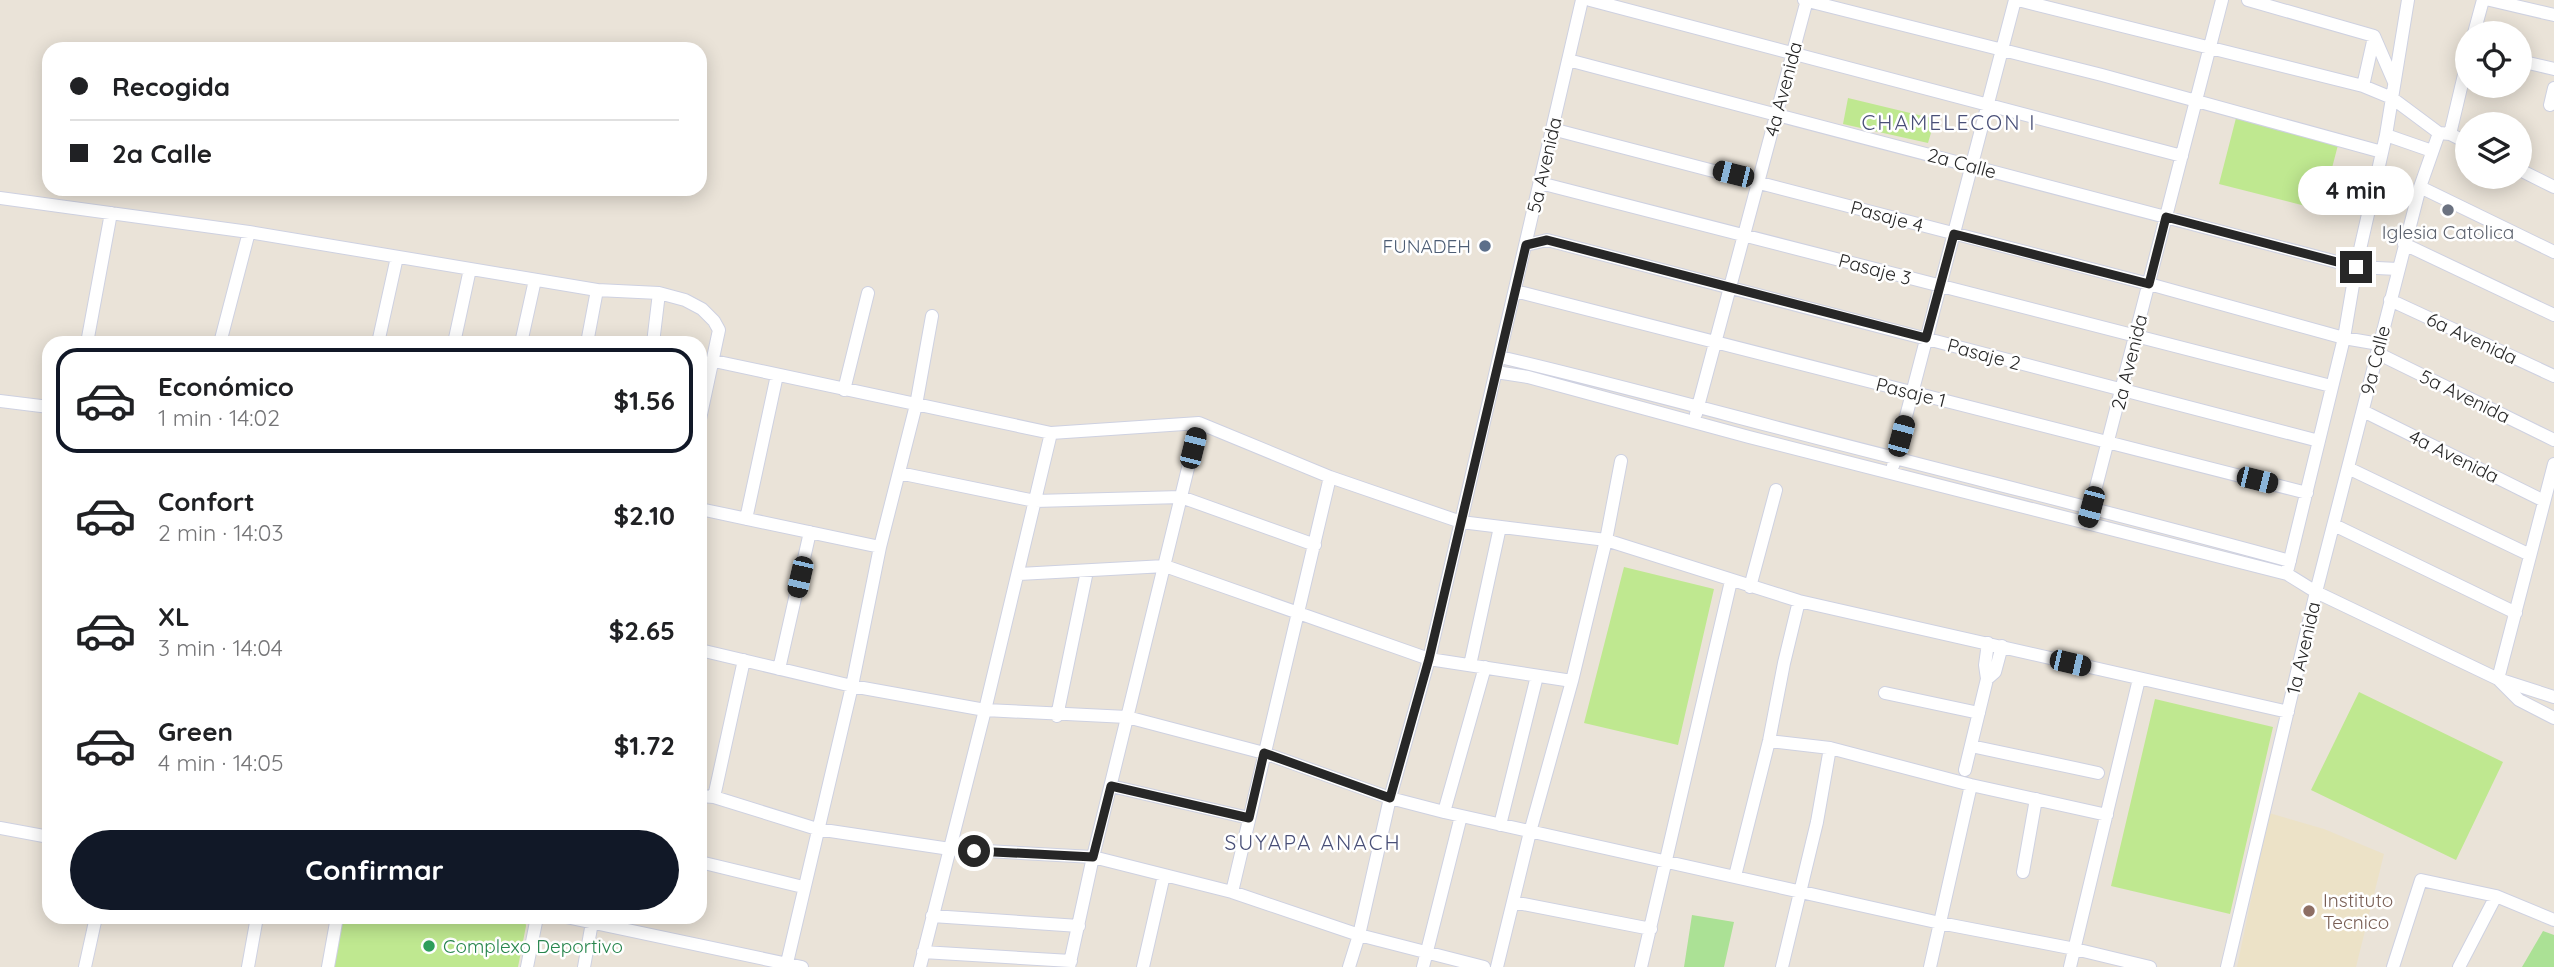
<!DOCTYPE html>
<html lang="es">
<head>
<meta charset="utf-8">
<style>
	body { margin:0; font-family:Quicksand,sans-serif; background:#f2f2f2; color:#202124; height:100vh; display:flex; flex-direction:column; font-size:26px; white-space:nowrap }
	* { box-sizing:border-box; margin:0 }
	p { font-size:23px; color:#757577 }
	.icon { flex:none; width:38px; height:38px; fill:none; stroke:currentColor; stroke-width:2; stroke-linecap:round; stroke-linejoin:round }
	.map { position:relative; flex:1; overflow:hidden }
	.details { position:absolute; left:42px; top:336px; width:665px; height:588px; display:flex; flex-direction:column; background:#fff; border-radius:21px; box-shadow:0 4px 18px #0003 }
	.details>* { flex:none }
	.banner { position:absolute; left:42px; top:42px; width:665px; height:154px; border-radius:21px; box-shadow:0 4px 18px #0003; display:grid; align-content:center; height:154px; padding:0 28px; background:#fff }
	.fabs { position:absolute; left:2455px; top:21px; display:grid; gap:14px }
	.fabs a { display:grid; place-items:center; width:77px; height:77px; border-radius:50%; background:#fff; box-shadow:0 4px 18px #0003; font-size:35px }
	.end { position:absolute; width:32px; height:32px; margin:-16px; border:9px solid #272727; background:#fff; box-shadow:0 0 0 4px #fff }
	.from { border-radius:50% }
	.bubble { position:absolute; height:49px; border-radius:24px; background:#fff; box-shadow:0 4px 18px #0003; font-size:23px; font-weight:700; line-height:49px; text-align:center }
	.car { position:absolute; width:21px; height:42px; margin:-21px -10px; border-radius:9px; box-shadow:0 0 5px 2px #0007; background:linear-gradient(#222 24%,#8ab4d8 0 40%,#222 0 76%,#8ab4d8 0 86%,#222 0) }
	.banner b { display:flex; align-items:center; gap:24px; height:66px; font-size:26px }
	.banner b+b { border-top:2px solid #e0e0e0 }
	.banner i { width:18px; height:18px; background:#202124 }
	ul { padding:12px 0 0; list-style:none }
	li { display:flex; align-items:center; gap:21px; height:105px; margin:0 14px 10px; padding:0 14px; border:4px solid transparent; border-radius:21px }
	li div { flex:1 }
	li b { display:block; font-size:26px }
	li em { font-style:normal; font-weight:700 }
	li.current { border-color:#111827 }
	li>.icon { width:63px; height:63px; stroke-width:1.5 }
	.action { display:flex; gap:14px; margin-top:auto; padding:14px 28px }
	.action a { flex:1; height:80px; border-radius:42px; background:#111827; color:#fff; font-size:28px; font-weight:700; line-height:80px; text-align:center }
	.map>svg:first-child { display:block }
	.education { fill:#ece2c7 }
	.green { fill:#abe195 }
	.pitch { fill:#bfe890 }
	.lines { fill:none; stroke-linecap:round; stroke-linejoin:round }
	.minor-casing { stroke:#ced1e1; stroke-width:14 }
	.minor { stroke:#fff; stroke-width:12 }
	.route { stroke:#272727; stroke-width:9 }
	.worship-dot { fill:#6b7280; stroke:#fff; stroke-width:2.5 }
	.service-dot { fill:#5c6f8a; stroke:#fff; stroke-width:2.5 }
	.education-dot { fill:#8d6e63; stroke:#fff; stroke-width:2.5 }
	.leisure-dot { fill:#2e9e5b; stroke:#fff; stroke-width:2.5 }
	.labels { text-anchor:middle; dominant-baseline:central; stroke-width:5; stroke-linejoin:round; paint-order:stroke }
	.street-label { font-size:19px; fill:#272727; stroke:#fff }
	.worship-label { font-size:19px; fill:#5b616d; stroke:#fff }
	.service-label { font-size:19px; fill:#4e5e75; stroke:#fff; text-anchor:end }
	.education-label { font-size:19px; fill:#785e54; stroke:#fff; text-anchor:start }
	.leisure-label { font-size:19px; fill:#27864d; stroke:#fff; text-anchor:start }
	.neighbourhood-label { font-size:21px; letter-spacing:2px; fill:#494f77; stroke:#fff }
</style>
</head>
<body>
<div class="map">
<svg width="2554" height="967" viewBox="0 0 2554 967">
	<rect width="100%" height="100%" fill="#eae3d8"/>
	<!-- education -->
	<path class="education" d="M2269,813l55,16 60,25 -28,113h-119z"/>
	<!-- green -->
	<path class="green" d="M1692,915l42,7 -10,45h-40z
		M2543,931l11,4v32h-32z"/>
	<!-- pitch -->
	<path class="pitch" d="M1848,98l87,21 -7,24 -85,-19z
		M2236,118l102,27 -17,65 -102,-26z
		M1624,567l90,22 -36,156 -94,-22z
		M2359,692l144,70 -47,98 -145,-70z
		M2155,699l118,28 -43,187 -119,-28z
		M342,917h177l6,2 1,7 -8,41h-186z"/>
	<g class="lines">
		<!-- minor casing -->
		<g class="minor-casing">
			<path id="minor" d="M1590,0l592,156
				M1804,0l298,75 280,77
				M2018,0l345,86 29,12 47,35
				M2248,0l126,36 20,46
				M2490,0l64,15
				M2474,33l9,-33
				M1568,60l788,207 42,2
				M2520,61l34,8
				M2363,86l11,-49
				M2550,105l4,-17
				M1552,129l597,155 195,54 35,6
				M2450,134l18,-76
				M2386,135l46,16
				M2520,170l34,17
				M1540,183l791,203
				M2420,187l134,65
				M0,198l249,34 348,58 62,3 26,7 17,9 12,12 5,9 -19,89
				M2404,244l150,71
				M1526,245l21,-5 772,201
				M1515,291l792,202
				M2390,300l164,76
				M87,343l24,-130
				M220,343l29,-111
				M378,343l19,-86
				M454,343l16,-74
				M521,343l14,-63
				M587,343l10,-53
				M653,343l6,-50
				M2377,353l177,87
				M1500,357c133,31 263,68 395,101 132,34 264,67 395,103
				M714,361l337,72 148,-10 131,54 131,45 145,18 193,61 489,111
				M1496,372l32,5 221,60 538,137 29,18 104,-405 19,-54 11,1 18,9
				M844,390l24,-97
				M0,401l49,6
				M2363,411l181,90
				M1696,414l111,-414
				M2554,464l-56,215 56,18
				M1893,466l122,-466
				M2348,468l182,87
				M899,473l136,28 146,-4 134,48
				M700,509l180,38
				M2089,514l133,-514
				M746,519l31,-144
				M2334,525l182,88
				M2288,568l56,-230 12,-71 30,-132 22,-135
				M1019,574l146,-8 264,93 143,22
				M1750,587l26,-97
				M700,650l152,36 133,24 142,7 137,36 126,45 54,14 496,111 135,26 75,18
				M1470,665l30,-138
				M779,669l31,-137
				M1987,679l8,-7 7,-26
				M1885,693l94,20
				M1057,716l30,-145
				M1769,741l61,7 141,37 136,30
				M1971,746l127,27
				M1965,770l22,-91 -2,-14 3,-22
				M1111,786l138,32
				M700,796l14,1 103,32 133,20 143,8 139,35 127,43 125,32
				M714,797l30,-137
				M1444,812l41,-145
				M1500,825l37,-149
				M0,828l49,9
				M700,862l103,25
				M2023,872l13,-73
				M1735,876l34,-135 15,-78 15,-62
				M1232,892l98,-415
				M1513,902l138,27
				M932,916l147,10
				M566,917l236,50
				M923,952l148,9
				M85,967l11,-50
				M248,967l9,-50
				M328,967l9,-50
				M527,967l10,-50
				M584,967l9,-50
				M786,967l66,-281 28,-139 36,-142 16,-89
				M920,967l65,-257 66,-277
				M1069,967l24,-110 106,-434
				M1143,967l21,-92
				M1349,967l10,-32 31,-137 39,-139 153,-659
				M1423,967l38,-151
				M1497,967l33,-135 42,-151 34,-141 15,-79
				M1641,967l90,-386
				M1782,967l35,-145 13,-74
				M1930,967l41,-182
				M2070,967l69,-288
				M2227,967l89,-375 182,87 21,21 35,18
				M2393,967l28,-87 75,16 58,24
				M2459,967l37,-71"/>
		</g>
		<!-- minor -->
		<use href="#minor" class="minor"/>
	</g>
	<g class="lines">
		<!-- route -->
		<path class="route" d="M974,851l119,6 18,-71 138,32 15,-65 126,45 39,-139 97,-414 21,-5 379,98 28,-104 195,50 17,-67 190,50"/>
	</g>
	<!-- markers -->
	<circle class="worship-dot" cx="2448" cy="210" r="7"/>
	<circle class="service-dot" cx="1485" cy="246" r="7"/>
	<circle class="education-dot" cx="2309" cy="911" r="7"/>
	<circle class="leisure-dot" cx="429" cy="946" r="7"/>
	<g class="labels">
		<!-- street labels -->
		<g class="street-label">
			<text transform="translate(1783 89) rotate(-75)">4a Avenida</text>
			<text transform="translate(1962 163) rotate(15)">2a Calle</text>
			<text transform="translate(1544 165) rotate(-77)">5a Avenida</text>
			<text transform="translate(1887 216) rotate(15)">Pasaje 4</text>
			<text transform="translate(1875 269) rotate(15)">Pasaje 3</text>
			<text transform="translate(2472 338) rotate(25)">6a Avenida</text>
			<text transform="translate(1984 354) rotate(15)">Pasaje 2</text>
			<text transform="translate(2375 360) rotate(-76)">9a Calle</text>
			<text transform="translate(2129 362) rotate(-76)">2a Avenida</text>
			<text transform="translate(1911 392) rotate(14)">Pasaje 1</text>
			<text transform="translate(2465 396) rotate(26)">5a Avenida</text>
			<text transform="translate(2454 456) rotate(26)">4a Avenida</text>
			<text transform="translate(2303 648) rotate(-77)">1a Avenida</text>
		</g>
		<!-- worship labels -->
		<g class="worship-label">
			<text x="2448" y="232">Iglesia Catolica</text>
		</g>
		<!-- service labels -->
		<g class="service-label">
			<text x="1471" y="246">FUNADEH</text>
		</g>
		<!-- education labels -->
		<g class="education-label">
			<text x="2323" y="900">Instituto<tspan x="2323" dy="22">Tecnico</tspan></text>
		</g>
		<!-- leisure labels -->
		<g class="leisure-label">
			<text x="443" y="946">Complexo Deportivo</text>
		</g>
		<!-- neighbourhood labels -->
		<g class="neighbourhood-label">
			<text x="1949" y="122">CHAMELECON I</text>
			<text x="1313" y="842">SUYAPA ANACH</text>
		</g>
	</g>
</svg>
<div class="fabs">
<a><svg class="icon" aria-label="locate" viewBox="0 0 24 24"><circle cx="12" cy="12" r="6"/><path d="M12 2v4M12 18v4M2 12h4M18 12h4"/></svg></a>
<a><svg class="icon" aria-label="layers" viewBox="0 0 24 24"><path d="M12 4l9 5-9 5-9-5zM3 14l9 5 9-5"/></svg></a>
</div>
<i class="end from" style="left:974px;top:851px"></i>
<i class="end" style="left:2356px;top:267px"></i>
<div class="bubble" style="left:2298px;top:166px;width:116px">4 min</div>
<i class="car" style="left:1733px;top:174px;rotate:284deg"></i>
<i class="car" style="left:1901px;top:436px;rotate:15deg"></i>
<i class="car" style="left:1193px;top:448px;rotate:14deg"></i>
<i class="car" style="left:2257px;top:480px;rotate:104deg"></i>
<i class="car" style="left:2091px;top:507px;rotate:195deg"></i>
<i class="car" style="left:800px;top:577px;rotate:193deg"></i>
<i class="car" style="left:2070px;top:663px;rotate:103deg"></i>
<div class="banner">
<b><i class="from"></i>Recogida</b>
<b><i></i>2a Calle</b>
</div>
<section class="details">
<ul>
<li class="current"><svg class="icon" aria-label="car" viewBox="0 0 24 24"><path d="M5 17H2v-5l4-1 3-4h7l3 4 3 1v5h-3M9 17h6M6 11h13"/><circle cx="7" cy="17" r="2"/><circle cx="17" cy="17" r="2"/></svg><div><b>Económico</b><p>1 min · 14:02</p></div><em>$1.56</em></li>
<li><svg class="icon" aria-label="car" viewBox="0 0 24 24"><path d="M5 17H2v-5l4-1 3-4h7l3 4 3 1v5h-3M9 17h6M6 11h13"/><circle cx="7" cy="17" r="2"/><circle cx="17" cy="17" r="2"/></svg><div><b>Confort</b><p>2 min · 14:03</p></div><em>$2.10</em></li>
<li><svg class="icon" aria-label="car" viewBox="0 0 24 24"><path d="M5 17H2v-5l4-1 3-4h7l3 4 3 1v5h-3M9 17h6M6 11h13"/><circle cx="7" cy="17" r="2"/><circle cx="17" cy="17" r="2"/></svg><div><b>XL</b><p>3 min · 14:04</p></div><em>$2.65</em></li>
<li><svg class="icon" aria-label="car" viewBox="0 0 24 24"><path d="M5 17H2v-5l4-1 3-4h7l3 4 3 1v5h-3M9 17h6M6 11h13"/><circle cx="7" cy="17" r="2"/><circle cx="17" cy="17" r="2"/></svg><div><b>Green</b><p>4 min · 14:05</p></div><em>$1.72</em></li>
</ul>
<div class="action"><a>Confirmar</a></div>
</section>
</div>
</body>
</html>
